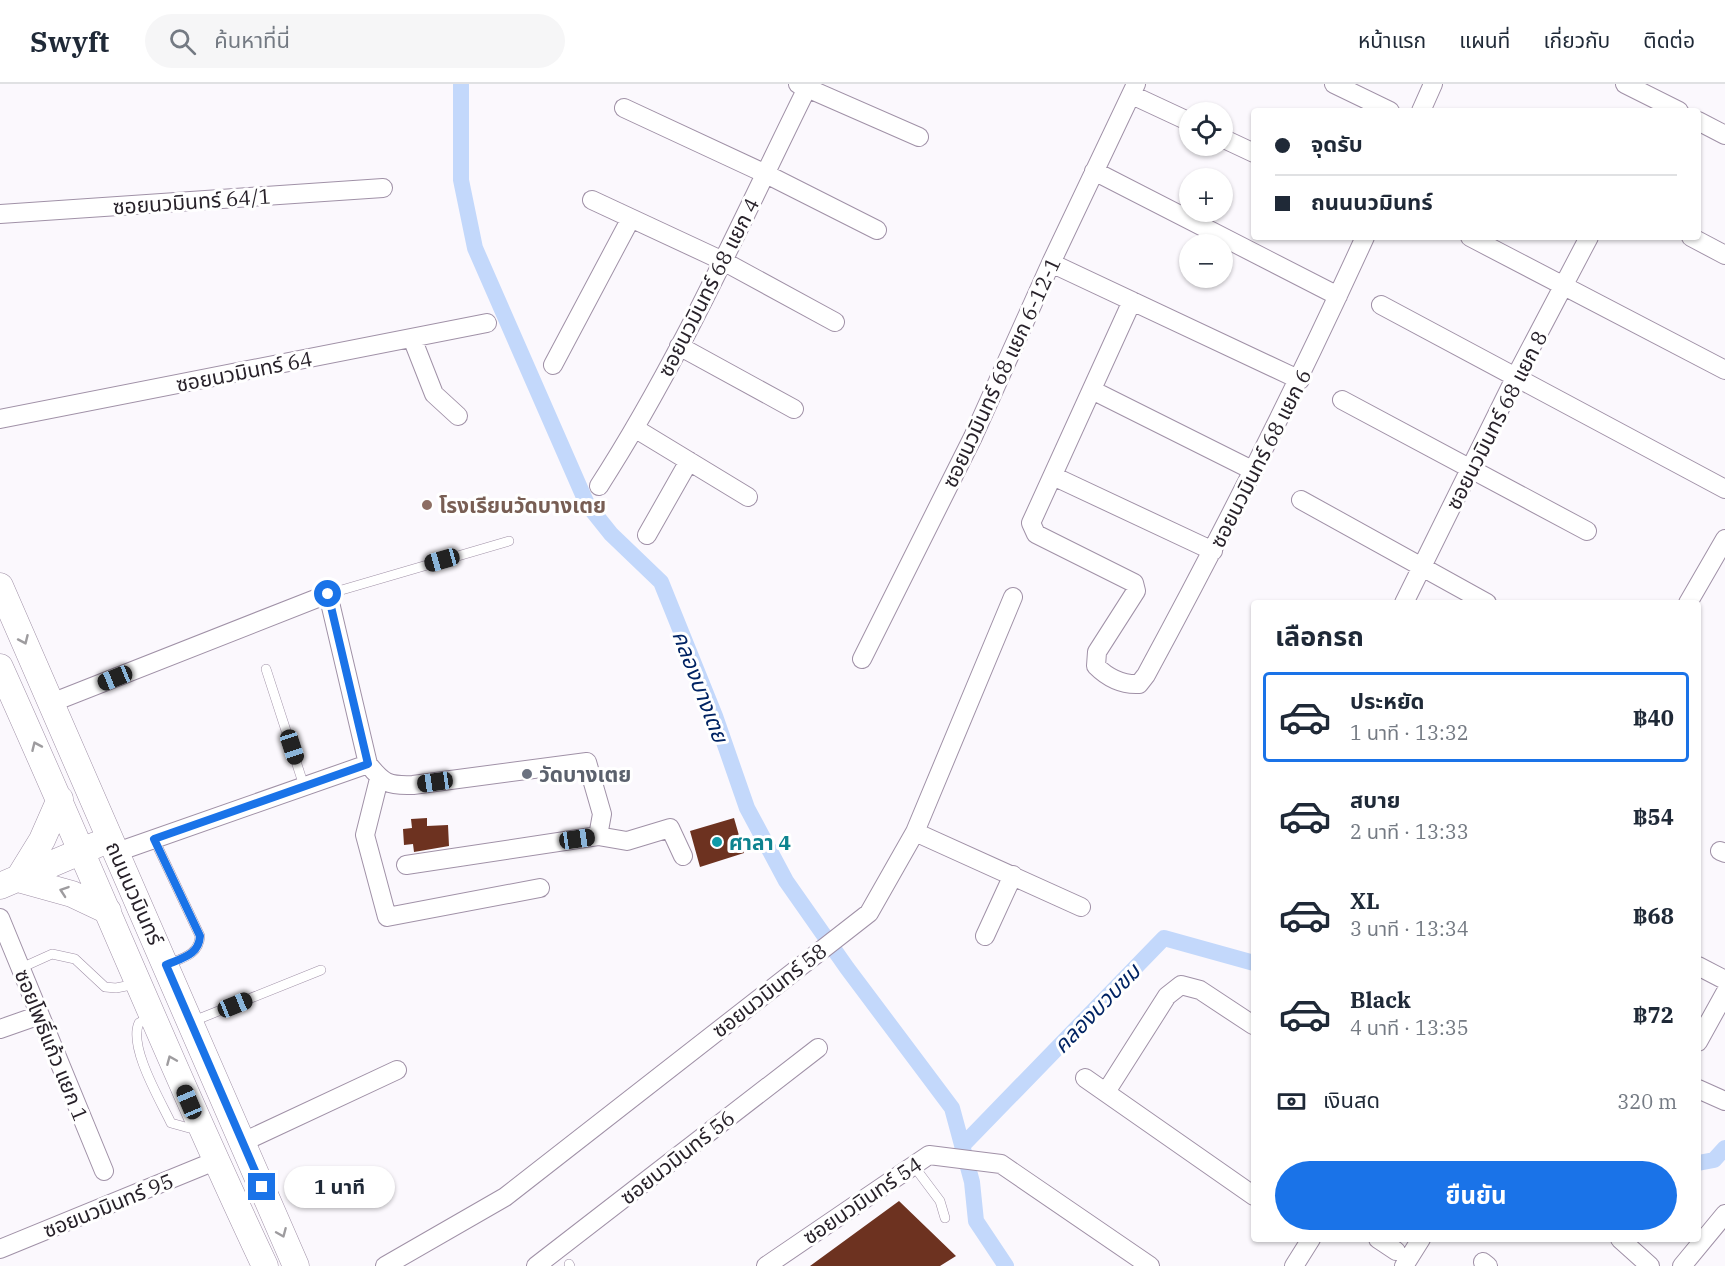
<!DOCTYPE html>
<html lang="th">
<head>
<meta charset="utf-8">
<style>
	body { margin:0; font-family:"IBM Plex Serif","Noto Sans Thai",serif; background:#f6f6f7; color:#1f2937; height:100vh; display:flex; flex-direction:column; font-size:22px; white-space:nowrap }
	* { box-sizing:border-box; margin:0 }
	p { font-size:20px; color:#747a83 }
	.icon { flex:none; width:33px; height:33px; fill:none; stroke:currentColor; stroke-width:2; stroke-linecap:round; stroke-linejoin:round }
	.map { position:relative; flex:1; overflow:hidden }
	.side { position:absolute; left:1251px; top:516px; width:450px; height:642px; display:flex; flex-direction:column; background:#fff; border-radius:6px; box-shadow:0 2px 4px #0004 }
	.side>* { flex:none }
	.hud { position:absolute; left:1251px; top:24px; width:450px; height:132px; border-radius:6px; box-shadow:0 2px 4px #0004; display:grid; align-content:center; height:132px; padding:0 24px; background:#fff }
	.controls { position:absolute; left:1179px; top:18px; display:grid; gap:12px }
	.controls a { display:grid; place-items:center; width:54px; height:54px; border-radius:50%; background:#fff; box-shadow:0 2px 4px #0004; font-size:30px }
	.end { position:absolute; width:27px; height:27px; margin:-14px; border:8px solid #1a73e8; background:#fff; box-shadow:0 0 0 3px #fff }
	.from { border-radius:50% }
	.bubble { position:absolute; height:42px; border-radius:21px; background:#fff; box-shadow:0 2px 4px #0004; font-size:20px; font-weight:700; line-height:42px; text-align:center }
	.car { position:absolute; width:18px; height:36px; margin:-18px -9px; border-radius:8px; box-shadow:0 0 4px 2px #0007; background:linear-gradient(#222 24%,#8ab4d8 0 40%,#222 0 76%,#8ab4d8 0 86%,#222 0) }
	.hud b { display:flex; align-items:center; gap:21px; height:57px; font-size:22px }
	.hud b+b { border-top:2px solid #e0e1e3 }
	.hud i { width:15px; height:15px; background:#1f2937 }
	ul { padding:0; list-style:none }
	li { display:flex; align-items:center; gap:18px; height:90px; margin:0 12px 9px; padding:0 12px; border:3px solid transparent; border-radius:6px }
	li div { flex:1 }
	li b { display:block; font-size:22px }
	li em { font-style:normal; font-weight:700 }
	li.active { border-color:#1a73e8 }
	li>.icon { width:54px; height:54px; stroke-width:1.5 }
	h2 { padding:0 24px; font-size:27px; line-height:72px }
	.pay { display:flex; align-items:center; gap:15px; height:66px; padding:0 24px; font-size:22px }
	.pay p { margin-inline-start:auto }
	.button { display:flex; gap:12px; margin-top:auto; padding:12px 24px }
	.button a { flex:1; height:69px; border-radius:36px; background:#1a73e8; color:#fff; font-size:24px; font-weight:700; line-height:69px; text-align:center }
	header { display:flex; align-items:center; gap:36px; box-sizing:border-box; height:84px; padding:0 30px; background:#fff; border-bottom:2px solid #e0e1e3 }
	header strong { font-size:28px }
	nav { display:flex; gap:33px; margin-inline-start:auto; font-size:21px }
	.search { width:420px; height:54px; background:#f6f6f7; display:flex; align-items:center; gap:15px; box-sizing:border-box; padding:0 21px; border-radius:33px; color:#747a83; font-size:22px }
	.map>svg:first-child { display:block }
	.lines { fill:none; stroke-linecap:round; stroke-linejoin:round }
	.canal { stroke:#c3d8fb; stroke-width:16 }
	.building { fill:#6d3220 }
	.lane-casing { stroke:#a091a7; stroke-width:10 }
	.street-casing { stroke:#a091a7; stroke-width:20 }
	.secondary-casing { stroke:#a091a7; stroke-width:27 }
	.lane { stroke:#fff; stroke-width:9 }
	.street { stroke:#fff; stroke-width:18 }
	.secondary { stroke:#fff; stroke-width:26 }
	.oneway { stroke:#9e9c9f }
	.route { stroke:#1a73e8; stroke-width:8 }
	.education-dot { fill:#8d6e63; stroke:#fff; stroke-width:2 }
	.worship-dot { fill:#6b7280; stroke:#fff; stroke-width:2 }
	.culture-dot { fill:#0f9aa8; stroke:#fff; stroke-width:2 }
	.labels { text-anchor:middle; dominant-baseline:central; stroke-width:6; stroke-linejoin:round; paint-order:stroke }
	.street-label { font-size:21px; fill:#28222a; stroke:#fff }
	.education-label { font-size:21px; font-weight:bold; fill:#785e54; stroke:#fff; text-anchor:start }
	.worship-label { font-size:21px; font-weight:bold; fill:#5b616d; stroke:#fff; text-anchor:start }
	.culture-label { font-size:21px; font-weight:bold; fill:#0d838f; stroke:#fff; text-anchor:start }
	.water-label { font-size:22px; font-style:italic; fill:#002363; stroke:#fff }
</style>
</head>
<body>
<header>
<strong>Swyft</strong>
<div class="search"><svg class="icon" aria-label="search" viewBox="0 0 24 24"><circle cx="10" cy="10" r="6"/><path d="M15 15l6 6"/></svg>ค้นหาที่นี่</div>
<nav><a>หน้าแรก</a><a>แผนที่</a><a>เกี่ยวกับ</a><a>ติดต่อ</a></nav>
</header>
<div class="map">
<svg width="1725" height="1182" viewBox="0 0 1725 1182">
	<rect width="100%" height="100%" fill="#fbf8fd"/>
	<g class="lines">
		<!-- canal -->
		<path class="canal" d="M461,0v96l14,68 112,256 24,30 50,48 54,134 32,92 39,73 61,87 105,140 20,74 4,39 30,45
			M962,1062l202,-208 90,25
			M1698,1079l16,-3 11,-12"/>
	</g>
	<!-- building -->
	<path class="building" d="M427,734v8l21,-1 1,21 -35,6 -1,-8 -9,1 -1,-16 9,-1 -1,-9z
		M734,734l10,35 -44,14 -10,-36z
		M899,1117l57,55 -16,10h-130z"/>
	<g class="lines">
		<!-- lane casing -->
		<g class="lane-casing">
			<path id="lane" d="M328,510l181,-53
				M266,585l38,117
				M154,755l46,97c-1,19 -18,22 -34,29
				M21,884l31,-14 23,5 30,28 11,1 20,-4
				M150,933l-11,6c-11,23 21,77 32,100l18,5 9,-4
				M191,938l130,-52
				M913,1081l27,36 5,17
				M569,1180l1,2"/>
		</g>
		<!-- street casing -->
		<g class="street-casing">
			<path id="street" d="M798,0l121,53
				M1334,0l56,27
				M1625,0l54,27
				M1132,11l58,27
				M624,24l142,66 111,56
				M1421,27l12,-27
				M1698,37l27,14
				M1222,54l32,15
				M1094,87l244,125
				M592,116l131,61 112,61
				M0,130l383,-26
				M1470,153l255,133
				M1691,153l34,18
				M1051,179l249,117
				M1132,217l-101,222 5,11 98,49 2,8 -39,61 -1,14c12,12 25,19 43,18l7,-9c78,-144 151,-289 219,-438
				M1381,221l344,184
				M412,254l22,56 24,22
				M679,262l115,63
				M553,281l77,-145
				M1092,306l162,81
				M1342,316l245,131
				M0,335l487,-96
				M636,345l112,68
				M1053,392l160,75
				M599,402c82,-127 143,-267 210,-402
				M1301,416l186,103
				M647,451l42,-74
				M1404,519l112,-227 73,-139
				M1688,519l37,-64
				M862,575l111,-222 78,-174 85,-179
				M51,619l277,-109 40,170c15,19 20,22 45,21l174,-23 15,52 -4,22 -192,29
				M379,695l-14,56 22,82 153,-29
				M915,748l166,75
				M598,752l29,5 43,-13 13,28
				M1720,767l5,2
				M117,768l251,-88
				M0,834l104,253
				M985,852l28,-61
				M1698,882l27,14
				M0,945l40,-14
				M1698,958l27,-49
				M1085,994l169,118
				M1698,1005l27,12
				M1106,1008l61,-96 14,-11 19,5 53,35
				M243,1058l154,-72
				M1378,1155l18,12
				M1620,1155l30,27
				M0,1165l215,-88
				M1483,1178l5,4
				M385,1182l120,-69 364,-284 46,-81 98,-235
				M536,1182l282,-218
				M766,1182l163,-111 72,9 149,102
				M1294,1182l17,-27
				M1404,1182l17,-27
				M1682,1182l43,-52"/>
		</g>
		<!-- secondary casing -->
		<g class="secondary-casing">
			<path id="secondary" d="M0,502l296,680
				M0,583c90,199 172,402 265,599
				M18,795l54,15 36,17
				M18,795l24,-39 18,-41
				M0,802l96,-41"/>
		</g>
		<!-- lane -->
		<use href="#lane" class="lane"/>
		<!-- street -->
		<use href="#street" class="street"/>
		<!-- secondary -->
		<use href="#secondary" class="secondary"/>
	</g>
	<!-- one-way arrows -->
	<defs><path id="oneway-chevron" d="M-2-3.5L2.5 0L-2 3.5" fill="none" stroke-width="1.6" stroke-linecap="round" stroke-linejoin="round" transform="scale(1.5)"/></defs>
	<g class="oneway">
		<use href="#oneway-chevron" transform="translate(24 556) rotate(66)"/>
		<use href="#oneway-chevron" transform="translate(36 662) rotate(-114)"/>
		<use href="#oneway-chevron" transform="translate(64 807) rotate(-161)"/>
		<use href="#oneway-chevron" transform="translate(171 976) rotate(-113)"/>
		<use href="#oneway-chevron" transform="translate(282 1149) rotate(67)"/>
	</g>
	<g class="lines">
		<!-- route -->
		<path class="route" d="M262,1103l-96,-222c16,-7 33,-10 34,-29l-46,-97 214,-75 -40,-170"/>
	</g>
	<!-- markers -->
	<circle class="education-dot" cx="427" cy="421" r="6"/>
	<circle class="worship-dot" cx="527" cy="690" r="6"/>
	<circle class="culture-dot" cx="717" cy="758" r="6"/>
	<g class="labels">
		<!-- street labels -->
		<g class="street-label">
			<text transform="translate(192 117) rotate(-4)">ซอยนวมินทร์ 64/1</text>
			<text transform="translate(708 203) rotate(-63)">ซอยนวมินทร์ 68 แยก 4</text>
			<text transform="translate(244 287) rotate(-11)">ซอยนวมินทร์ 64</text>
			<text transform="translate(1001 288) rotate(-65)">ซอยนวมินทร์ 68 แยก 6-12-1</text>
			<text transform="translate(1496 336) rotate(-63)">ซอยนวมินทร์ 68 แยก 8</text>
			<text transform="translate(1260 374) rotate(-63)">ซอยนวมินทร์ 68 แยก 6</text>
			<text transform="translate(135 809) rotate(66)">ถนนนวมินทร์</text>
			<text transform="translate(769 906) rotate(-38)">ซอยนวมินทร์ 58</text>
			<text transform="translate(52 961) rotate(68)">ซอยโพธิ์แก้ว แยก 1</text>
			<text transform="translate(677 1073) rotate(-38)">ซอยนวมินทร์ 56</text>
			<text transform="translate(862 1116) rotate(-34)">ซอยนวมินทร์ 54</text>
			<text transform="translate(108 1121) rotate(-22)">ซอยนวมินทร์ 95</text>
		</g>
		<!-- education labels -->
		<g class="education-label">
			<text x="439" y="421">โรงเรียนวัดบางเตย</text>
		</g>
		<!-- worship labels -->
		<g class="worship-label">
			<text x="539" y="690">วัดบางเตย</text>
		</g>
		<!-- culture labels -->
		<g class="culture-label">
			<text x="729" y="758">ศาลา 4</text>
		</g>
		<!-- water labels -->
		<g class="water-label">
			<text transform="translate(701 602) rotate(69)">คลองบางเตย</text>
			<text transform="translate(1096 924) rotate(-46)">คลองบวบขม</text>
		</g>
	</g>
</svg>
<div class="controls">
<a><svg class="icon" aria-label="locate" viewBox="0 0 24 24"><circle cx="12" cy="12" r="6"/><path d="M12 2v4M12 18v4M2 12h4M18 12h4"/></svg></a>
<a>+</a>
<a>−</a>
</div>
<i class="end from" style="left:328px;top:510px"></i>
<i class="end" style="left:262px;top:1103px"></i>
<div class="bubble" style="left:284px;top:1082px;width:111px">1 นาที</div>
<i class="car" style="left:442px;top:476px;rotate:254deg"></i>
<i class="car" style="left:115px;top:594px;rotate:248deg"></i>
<i class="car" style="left:292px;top:663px;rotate:162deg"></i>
<i class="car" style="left:435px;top:698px;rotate:262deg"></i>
<i class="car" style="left:577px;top:755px;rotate:82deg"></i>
<i class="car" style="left:235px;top:921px;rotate:68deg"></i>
<i class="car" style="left:189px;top:1018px;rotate:337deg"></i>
<div class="hud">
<b><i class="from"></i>จุดรับ</b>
<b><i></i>ถนนนวมินทร์</b>
</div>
<section class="side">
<h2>เลือกรถ</h2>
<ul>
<li class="active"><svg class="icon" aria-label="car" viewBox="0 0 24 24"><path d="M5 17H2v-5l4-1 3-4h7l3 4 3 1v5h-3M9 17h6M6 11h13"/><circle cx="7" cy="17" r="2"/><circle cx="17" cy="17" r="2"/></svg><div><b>ประหยัด</b><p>1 นาที · 13:32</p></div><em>฿40</em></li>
<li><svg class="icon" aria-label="car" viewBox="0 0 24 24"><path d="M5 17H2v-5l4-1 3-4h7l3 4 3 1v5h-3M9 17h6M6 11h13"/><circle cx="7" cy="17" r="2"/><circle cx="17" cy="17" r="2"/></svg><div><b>สบาย</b><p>2 นาที · 13:33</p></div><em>฿54</em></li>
<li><svg class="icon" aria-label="car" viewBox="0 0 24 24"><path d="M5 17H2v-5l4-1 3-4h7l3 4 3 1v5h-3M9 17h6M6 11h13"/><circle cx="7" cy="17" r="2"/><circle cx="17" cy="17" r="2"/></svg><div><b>XL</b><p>3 นาที · 13:34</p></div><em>฿68</em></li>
<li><svg class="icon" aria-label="car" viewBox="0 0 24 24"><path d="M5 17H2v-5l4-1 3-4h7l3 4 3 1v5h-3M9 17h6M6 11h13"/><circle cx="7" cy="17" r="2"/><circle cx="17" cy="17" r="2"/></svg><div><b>Black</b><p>4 นาที · 13:35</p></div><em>฿72</em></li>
</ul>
<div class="pay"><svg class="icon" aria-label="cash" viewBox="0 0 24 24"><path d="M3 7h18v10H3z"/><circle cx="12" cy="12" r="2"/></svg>เงินสด<p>320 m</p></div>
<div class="button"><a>ยืนยัน</a></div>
</section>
</div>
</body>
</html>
